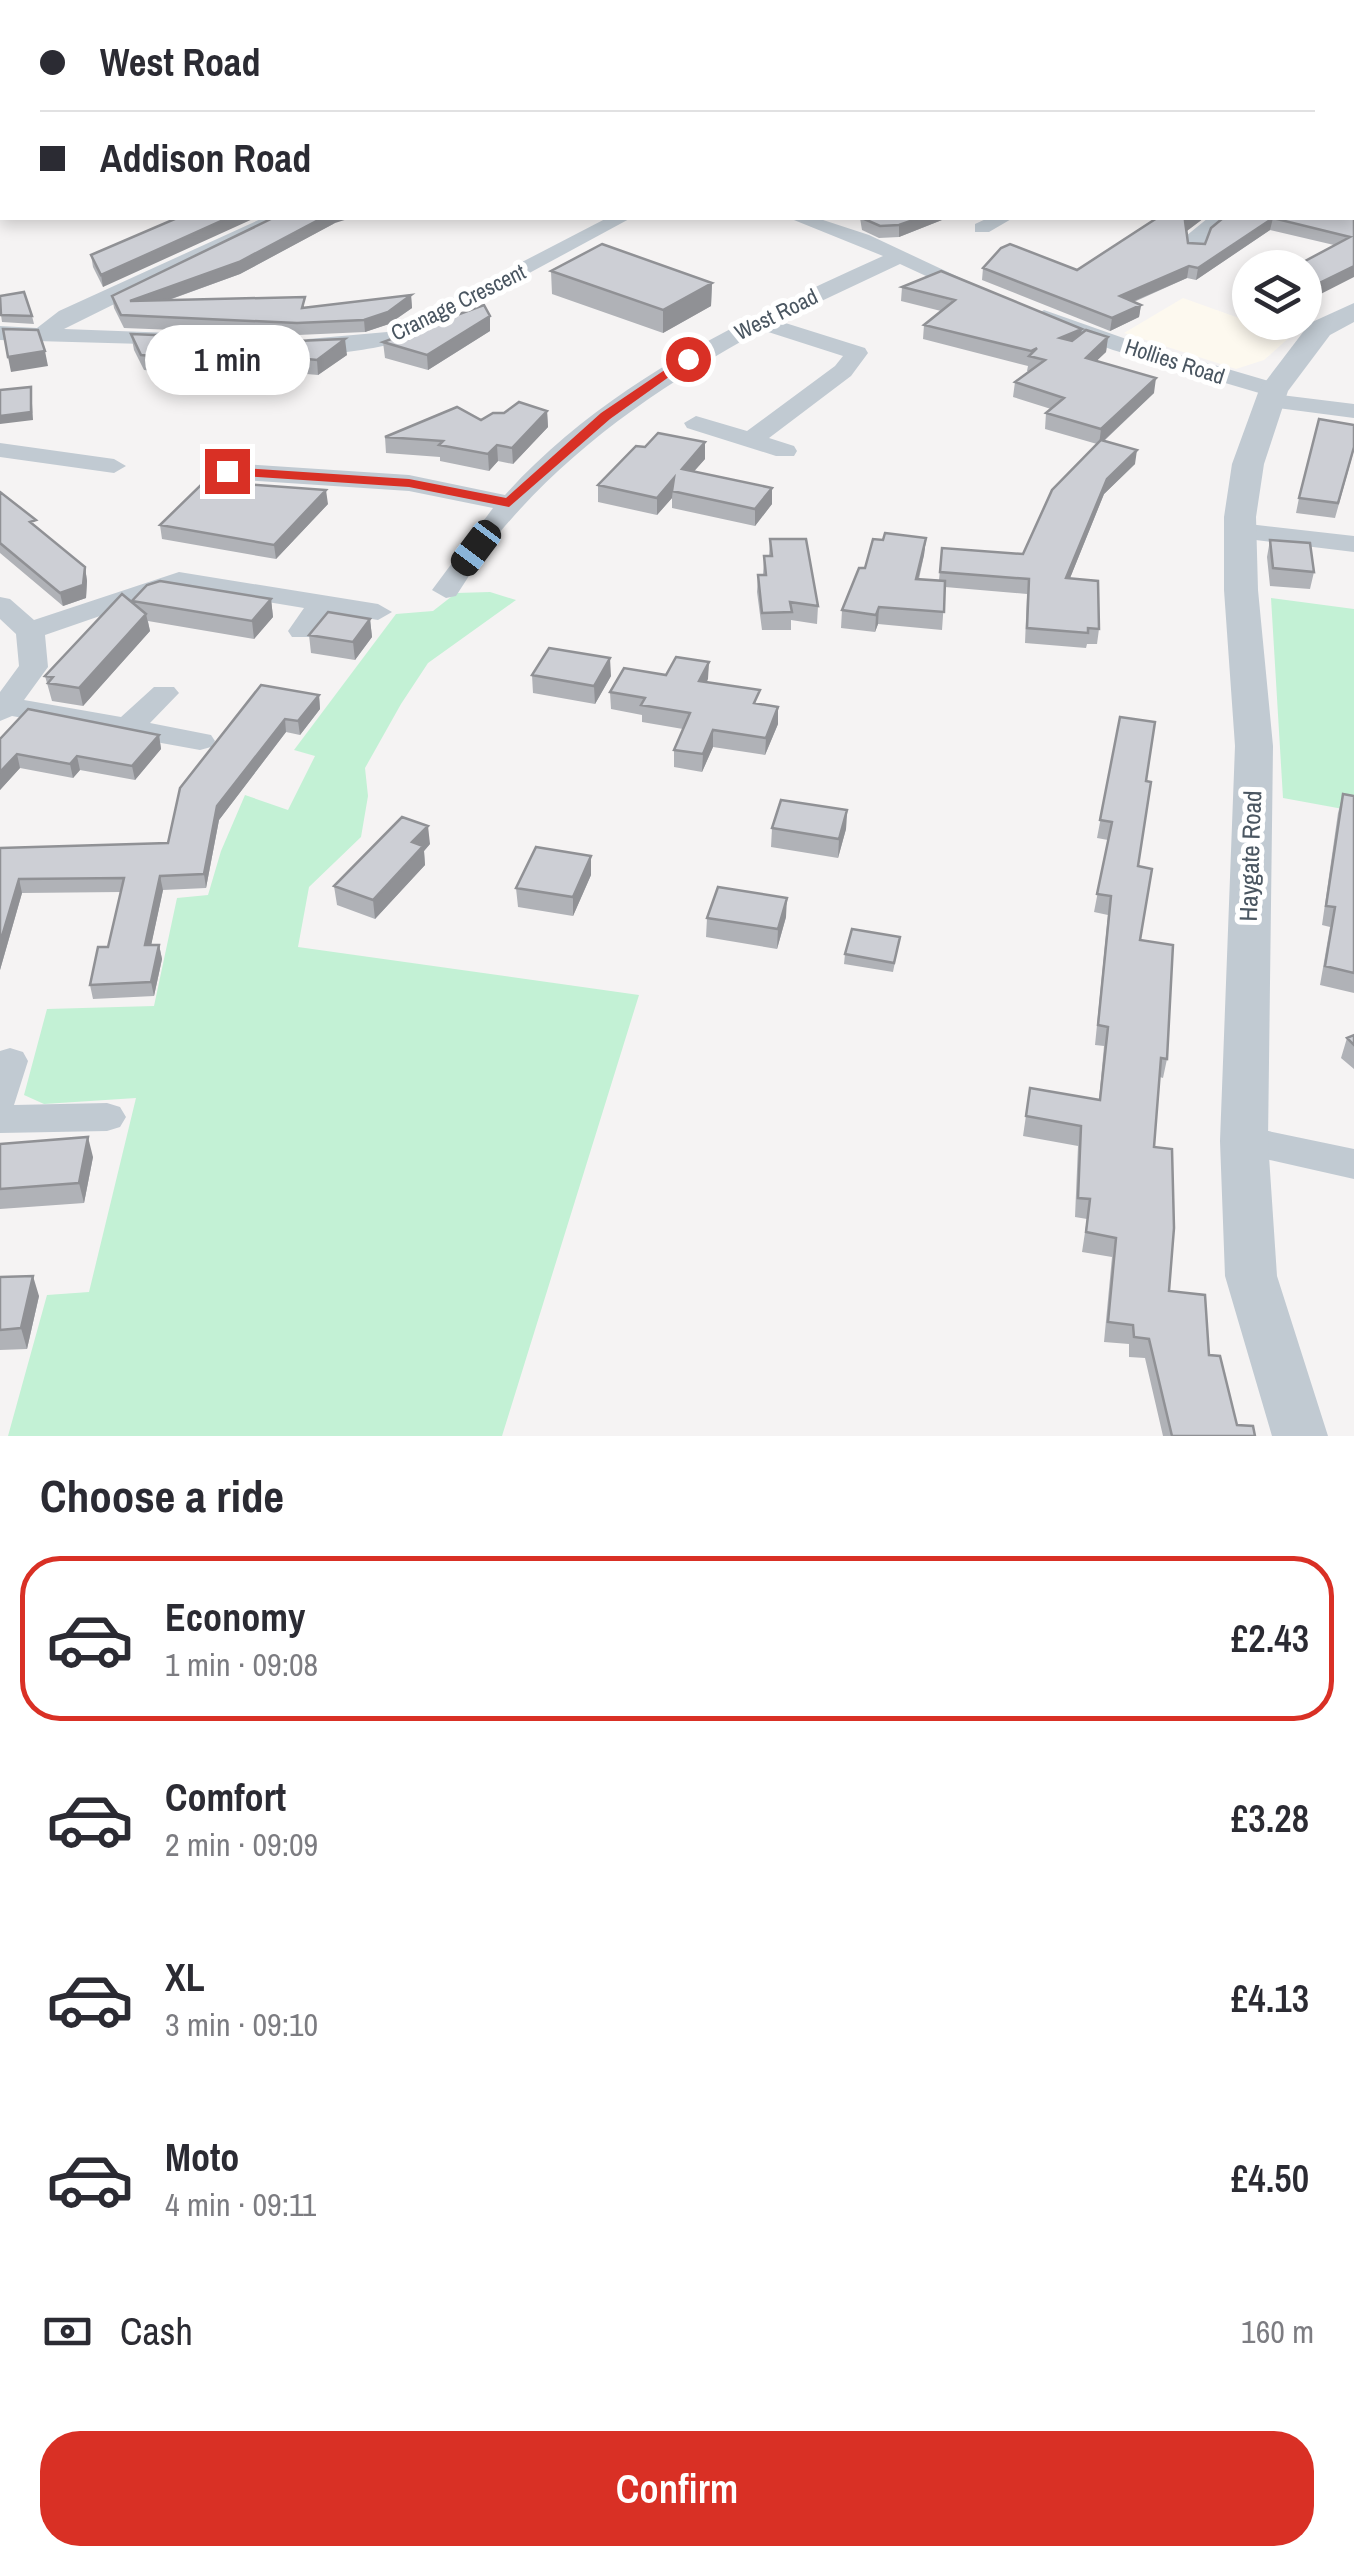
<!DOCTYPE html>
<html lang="en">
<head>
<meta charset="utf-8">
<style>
	body { margin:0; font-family:"Archivo Narrow",sans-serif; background:#f7f7f7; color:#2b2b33; height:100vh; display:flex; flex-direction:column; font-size:38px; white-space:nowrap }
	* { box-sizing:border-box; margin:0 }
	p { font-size:32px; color:#7c7c81 }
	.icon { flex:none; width:55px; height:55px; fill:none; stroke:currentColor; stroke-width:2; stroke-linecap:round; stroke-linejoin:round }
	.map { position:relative; height:1436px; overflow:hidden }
	.side { display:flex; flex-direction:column; background:#fff; flex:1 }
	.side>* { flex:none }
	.hud { position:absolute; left:0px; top:0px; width:1355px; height:220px; box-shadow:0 5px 15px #0003; display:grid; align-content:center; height:220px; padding:0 40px; background:#fff }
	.fabs { position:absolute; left:1232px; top:250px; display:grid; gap:20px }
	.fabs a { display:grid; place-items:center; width:90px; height:90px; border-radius:50%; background:#fff; box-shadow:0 5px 15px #0003; font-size:50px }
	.end { position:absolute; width:45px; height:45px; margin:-22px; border:12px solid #d93025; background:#fff; box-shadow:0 0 0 5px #fff }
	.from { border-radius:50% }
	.bubble { position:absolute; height:70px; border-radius:35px; background:#fff; box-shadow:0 5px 15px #0003; font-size:32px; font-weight:600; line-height:70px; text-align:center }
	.car { position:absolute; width:30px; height:60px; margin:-30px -15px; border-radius:12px; box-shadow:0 0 8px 2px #0007; background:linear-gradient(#222 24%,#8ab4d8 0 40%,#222 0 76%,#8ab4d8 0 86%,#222 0) }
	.hud b { display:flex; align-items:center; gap:35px; height:95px; font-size:38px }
	.hud b+b { border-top:2px solid #e1e1e2 }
	.hud i { width:25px; height:25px; background:#2b2b33 }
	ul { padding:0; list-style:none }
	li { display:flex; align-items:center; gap:30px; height:165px; margin:0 20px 15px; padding:0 20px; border:5px solid transparent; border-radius:40px }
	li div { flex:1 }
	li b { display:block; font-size:38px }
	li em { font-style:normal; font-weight:600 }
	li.selected { border-color:#d93025 }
	li>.icon { width:90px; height:90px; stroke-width:1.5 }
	h2 { padding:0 40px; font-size:45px; line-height:120px }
	.pay { display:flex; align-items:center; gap:25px; height:110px; padding:0 40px; font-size:38px }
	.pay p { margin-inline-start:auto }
	.button { display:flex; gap:20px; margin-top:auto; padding:20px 40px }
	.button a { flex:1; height:115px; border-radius:40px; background:#d93025; color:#fff; font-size:40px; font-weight:600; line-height:115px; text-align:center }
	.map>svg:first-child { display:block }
	.commercial { fill:#fdf9ef }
	.green { fill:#c3f1d5 }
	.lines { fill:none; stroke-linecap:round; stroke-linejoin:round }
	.minor { fill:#c1cad2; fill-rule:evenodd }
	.tertiary { fill:#c1cad2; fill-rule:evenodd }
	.rail { stroke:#b5b8bd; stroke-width:5 }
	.wall { fill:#b0b2b7 }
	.shaded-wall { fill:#909195 }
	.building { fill:#cdcfd5; stroke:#909195; stroke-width:2.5 }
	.route { fill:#d93025 }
	.labels { text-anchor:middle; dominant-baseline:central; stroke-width:10; stroke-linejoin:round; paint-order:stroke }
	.far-street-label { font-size:22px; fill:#4a5661; stroke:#fff }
	.street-label { font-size:25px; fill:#4a5661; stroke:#fff }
</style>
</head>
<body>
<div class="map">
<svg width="1354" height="1436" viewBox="0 0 1354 1436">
	<rect width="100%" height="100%" fill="#f5f3f3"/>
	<!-- commercial -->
	<path class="commercial" d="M1183,298l67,24 41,14 -27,24 -28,9 -112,-36z"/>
	<!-- green -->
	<path class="green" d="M490,592l26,8 -88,63 -27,41 -36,64 3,28 -7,41 -52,50 -11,60 341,48 -137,441h-494l39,-141 42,-3 47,-194 -92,6 -20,-9 23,-86 107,-3 23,-108 31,-3 13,-44 24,-56 43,15 27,-54 -21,-6 102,-136 37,-3 23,-18z
		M1271,598l83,11v202l-71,-13z"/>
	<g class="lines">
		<!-- minor -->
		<path class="minor" d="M0,24h2v10h-2z
			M2,198v12l-2,1v-12z
			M263,218h25l-224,111 108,4 8,2 3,5 -3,5 -180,-5v-14l37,2 22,-17z
			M607,218h24l-229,124c-23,5 -88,20 -105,4l11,-7 79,-7z
			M789,218h28l52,17 115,54 -3,5h-16l-65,-30 -121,57 86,27 3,5 -17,23 -82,62 25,8 3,5 -3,5h-18l-89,-28 -3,-5 12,-7 51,15 88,-65 8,-10 -81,-26c-99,54 -189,115 -262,202 -17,20 -30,43 -44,64l-10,2 -14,-8 61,-82 -84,-17 -182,-12 -13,-8 13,-8 182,12 96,20c103,-114 242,-177 378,-239z
			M988,218h25l-24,14h-14v-8z
			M1208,218h22l-24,20 -3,14h-14l-3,-16z
			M1044,310l85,30 153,45 4,5 -5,5 73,9v14l-92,-12 -4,-5 8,-6 -153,-45 -77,-28 -3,-5z
			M0,443l114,16 12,7 -12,7 -114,-16z
			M1240,523l114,13v16l-123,-15 -4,-6z
			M179,572l199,32 14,8 -14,8 -49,-8 -17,25h-20l-4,-6 16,-23 -123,-20 -136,47 3,32 -24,33 97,17 33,-30h20l5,6 -29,30 61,12 4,6 -4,6 -11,3 -188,-34 -12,5v-29l19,-26 -3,-32 -16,-15v-22l10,2 24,21z
			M10,1048l13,4 5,9 -14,44 93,-2 13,4 6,10 -6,10 -13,4 -107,2v-82z
			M1244,1126l110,23v30l-124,-28 -5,-10 5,-10z"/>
		<!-- tertiary -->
		<path class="tertiary" d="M1354,303v19l-24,13 -42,56 -24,73 -8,53 2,73 15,156 -5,395 9,135 51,160h-56l-47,-160 -5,-135 15,-395 -11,-156v-73l8,-53 27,-74 51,-67z"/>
		<!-- rail -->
		<path class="rail" d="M7,2l36,-2
			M48,2l32,-2"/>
	</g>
	<!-- wall -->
	<path class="wall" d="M1354,0v92l-1,1 1,5v179l-20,-32 -64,-15 -74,50 -9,-2 -53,24 7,3 -2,12 -29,14 -128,-51 1,-12 94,2 80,-52h47l-17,13 1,12 17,1 18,-26h129v-216z
		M177,218l-74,69 -10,-20 -2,-12z
		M860,218h87l-48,19 -20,1 -17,-8z
		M335,223l-95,51 -71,26 137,8 105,-13 1,13 -23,16 -24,8 -67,3 -174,-7 -10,-20 -2,-12z
		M551,271l161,12 -1,23 -48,27 -111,-39z
		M902,287l179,47 27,3 -2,15 -10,9 58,32 -50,48 31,23 -31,30 -34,84 29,51 -2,15h-10l-1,4 -61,-5 2,-49 -82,-7 -3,43 -64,-6 -3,8 -34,-4 1,-18 41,-70 43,-2 -2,17 -5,24 20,1 3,-32 81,6 74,-110 -52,-15 1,-16 5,-4 -38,-12 2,-15 15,-11h-3l1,-5 -105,-27 1,-14 17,-14 -40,-10z
		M1,315l31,1 2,8 -32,-2z
		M490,331l-62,39 -43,-12 -2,-16z
		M131,334l216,21 -29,20 -58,-5 -81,4 -35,-4 -10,-20z
		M547,411l1,16 -35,37 -15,-3 -9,10 -49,-10v-4l-54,-4 -1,-16 96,-17z
		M1354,425v25l-19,68 -39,-5 3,-15z
		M705,459l-11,12 78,17v16l-17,22 -83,-18v-10l-15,17 -59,-13v-17z
		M0,492l38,37 47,38 2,14 -1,17 -23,8 -63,-53z
		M328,504l-52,55 -114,-20 -2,-14z
		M770,539l48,67 -1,18 -26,-4v10h-29l-5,-38 1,-17h5l1,-19h5z
		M1270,540l44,32 -4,17 -40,-3 -3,-29z
		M271,599l2,18 -19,22 -106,-18 2,10 -67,75 -31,-5 -7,-25 87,-74z
		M370,619l2,18 -17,23 -44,-7 -2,-18z
		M709,662l-2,20 52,22 19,20 -13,31 -52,-8 -11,25 -28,-5v-17l9,-21 -41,-7v-7l-31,-6 -1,-17z
		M532,675l79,1 -16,28 -62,-11z
		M319,695l1,14 -20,26 -14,-3 -67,88 -13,68 -43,2 -12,55h8l3,14 -8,37 -61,3 -3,-14 18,-38 13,-55 -99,1 -22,77v-122l168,-5 12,-55z
		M1120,717l26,64 -8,85 2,74 27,119 -4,19 -3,-1 -6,70 15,144 40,64 28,70 18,11h-92l-18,-78 -16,-1v-13l-25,-2 8,-85 -30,-5 5,-33 -12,-2 3,-71 -55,-10 7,-48 69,12 5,-54 -9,-1 13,-130 -14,-3 14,-72 -11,-2z
		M159,735l2,14 -26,31 -55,-10 -7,8 -53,-10 -20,22v-51z
		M1343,794l11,2v197l-34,-8 10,-58 -8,-2 16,-112z
		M847,810l-1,19 -8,29 -67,-11 1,-19z
		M430,844l-6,7 1,14 -50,54 -38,-14 -3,-19z
		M591,875l-18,41 -55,-9 -2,-19z
		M786,917l-9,32 -71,-12 1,-19z
		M900,937l-7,35 -49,-8 1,-10z
		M1354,1035v34l-13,-11 6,-20z
		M0,1144l93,13 -9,46 -84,6z
		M0,1277l39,19 -12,53 -27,1z"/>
	<!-- shaded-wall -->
	<path class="shaded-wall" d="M228,218h27l-152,69 -2,-12z
		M322,218h29l-16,5 -95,51 -108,39 -2,-12z
		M919,218h28l-48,19v-12z
		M1191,218h13l-20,15 1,-12z
		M1273,218l-3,12 -74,50 2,-12z
		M1189,266l-2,12 -69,30 2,-12z
		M1354,266v11l-49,25v-12z
		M712,283l-1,23 -48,27v-23z
		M411,295l1,13 -23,16 -24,8 -1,-12z
		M1141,305l-2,12 -29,14 2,-13z
		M490,316v15l-62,39 -1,-15z
		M1082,329l-2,14 -20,-5z
		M1108,337l-2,15 -22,21 2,-15z
		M345,339l2,16 -29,20 -1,-15z
		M45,351l3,15 -37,6 -3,-15z
		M1156,378l-2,15 -55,52 2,-16z
		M31,387l2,33 -33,4v-8z
		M547,411l1,16 -35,37 -1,-16z
		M705,442v17l-23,26v-16z
		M497,445l1,16 -9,10 -1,-17z
		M1137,450l-2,14 -31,30 -40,99 2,-15 41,-99z
		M674,478l-2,20 -15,17v-17z
		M772,488v16l-17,22v-17z
		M326,490l2,14 -52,55 -2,-14z
		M926,538l-2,17 -10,41 2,-17z
		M85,567l2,14 -1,17 -23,8 -3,-13z
		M271,599l2,18 -19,22 -2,-18z
		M879,607l-1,17 -3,8 1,-17z
		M146,614l4,17 -67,75 -4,-18z
		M370,619l2,18 -17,23 -2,-18z
		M610,658l1,18 -16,28 -1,-18z
		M709,662l-1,17 -9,19v-17z
		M319,695l1,14 -20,26 -2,-14z
		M778,707v17l-13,31 1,-17z
		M285,719l1,13 -67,88 -13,68 -2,-14 13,-68z
		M713,730v17l-11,25 1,-18z
		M159,735l2,14 -26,31 -3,-14z
		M17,754l3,14 -20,22v-18z
		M77,756l3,14 -7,8 -3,-14z
		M847,810l-1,19 -8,29 1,-19z
		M428,826l2,18 -6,7 1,14 -50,54 -2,-19 39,-58z
		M591,856v19l-18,41v-19z
		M160,876l3,14 -15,70 -3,-15z
		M19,879l3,14 -22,77v-27z
		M787,898l-1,19 -9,32 1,-20z
		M159,945l3,14 -8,37 -3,-14z
		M88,1137l5,20 -9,46 -5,-20z
		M33,1276l6,20 -12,53 -6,-21z"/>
	<!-- building -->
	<path class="building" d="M710,0h644v82l-2,1v-81h-648z
		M0,83h2v19h-2z
		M1352,92l2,6v60h-2z
		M2,115v52h-2v-50z
		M1352,167l2,6v93l-49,24v-22h-13l58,-31 -77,-19 -75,50 -9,-2 -69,30 21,9 -29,13 -129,-50 18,-20 9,-4 67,26 80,-52h34l-6,3 3,22 17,1 6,-16 12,-10h129z
		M177,218h51l-127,57 -10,-20z
		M273,218h49l-83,44 -109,39 175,-4 -3,11 109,-13 -23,17 -24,8 -67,3 -176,-8 -9,-19z
		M862,218h57l-20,7 -19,1z
		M602,244l110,39 -49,27 -112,-39z
		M941,271l141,58 -22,9 12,3 14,-11 22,7 -22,21 70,20 -55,51 -55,-16 18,-15 -49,-16 30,-22 -16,-4 8,-8 -6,3 -107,-26 31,-25 -53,-13z
		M24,292l8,24 -31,-1 -1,-19z
		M484,305l6,11 -63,39 -44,-13z
		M3,329l35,1 7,21 -37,6z
		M131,334l165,7 49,-2 -28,21 -59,-6 -82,4 -35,-3z
		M31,387v25l-31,4v-26z
		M519,402l28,9 -35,37 -15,-3 -9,9 -49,-9 4,-4 -58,-4 72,-30 24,13 12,-7h11z
		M1319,419l35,6v22l-16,56 -39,-5z
		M658,433l47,9 -23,27 90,19 -17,21 -83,-18 2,-13 -17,20 -59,-13 38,-39 9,1z
		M1101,440l36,10 -30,29 -41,99 32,3 1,48 -11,-1v5l-61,-5 2,-49 -89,-7 2,-24 81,6 29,-64z
		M205,481l121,9 -52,55 -114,-20z
		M0,492l36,28 -6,2 55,45 -2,18 -23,8 -60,-50z
		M885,533l41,5 -10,41 29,2 -1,31 -65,-5 -3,8 -34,-5 17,-42h6l8,-29 10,1z
		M770,539h36l12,67 -28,-4 2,10 -30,1 -4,-38h8l-2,-19h8z
		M1270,540l40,3 4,29 -41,-4z
		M160,581l111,18 -19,22 -120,-20 15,-16z
		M122,594l24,20 -67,74 -31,-5 5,-6 -8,-1z
		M328,612l42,7 -17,23 -44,-7z
		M549,648l61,10 -16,28 -62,-11z
		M676,657l33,5 -10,19 61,9 -6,13 24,4 -12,31 -53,-8 -10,24 -29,-4 16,-37 -49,-8 4,-7 -35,-6 14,-24 42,7z
		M261,685l58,10 -21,26 -13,-2 -68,87 -13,68 -44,2 -15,69h14l-8,37 -61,3 8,-38h10l16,-69 -105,1 -19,64v-95l168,-5 12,-55z
		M28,709l131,26 -27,31 -55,-10 -7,8 -53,-10 -17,18v-33z
		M1120,717l35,5 -9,59 5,1 -13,84 14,3 -12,71 33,5 -6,114 -6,-1 -7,89 18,2 2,79 -5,63 36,4 4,60 11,1 17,69 16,1 2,10h-83l-23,-97 -15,-2 -1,-12 -25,-3 8,-84 -30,-6 4,-33 -12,-1 3,-72 -55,-10 4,-28 70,12 8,-73 -10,-2 13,-129 -14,-2 15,-72 -12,-2z
		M1343,794l11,2v177l-29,-7 10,-59 -9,-1z
		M781,800l66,10 -8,29 -67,-11z
		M402,817l26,9 -16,16 11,4 -50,54 -39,-14z
		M536,847l55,9 -18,41 -57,-9z
		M718,887l69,11 -9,31 -71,-11z
		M852,929l48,8 -6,26 -49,-9z
		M1354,1035v10l-7,-7z
		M88,1137l-9,46 -79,6v-45z
		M33,1276l-12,52 -21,2v-53z"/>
	<!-- route -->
	<path class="route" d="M684,357l10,2 -84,60 -101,88 -100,-20 -182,-12 -7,-4 7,-4 182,12 97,19 95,-85z"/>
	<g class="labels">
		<!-- far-street labels -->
		<g class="far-street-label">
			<text transform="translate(458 302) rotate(-26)">Cranage Crescent</text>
			<text transform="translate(776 314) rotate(-26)">West Road</text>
			<text transform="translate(1175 361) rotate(18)">Hollies Road</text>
		</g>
		<!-- street labels -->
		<g class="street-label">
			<text transform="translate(1250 856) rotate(-88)">Haygate Road</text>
		</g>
	</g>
</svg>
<div class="fabs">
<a><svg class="icon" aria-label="layers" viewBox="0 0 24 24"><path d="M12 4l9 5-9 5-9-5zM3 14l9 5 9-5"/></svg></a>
</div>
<i class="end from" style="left:688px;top:359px"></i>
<i class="end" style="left:227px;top:471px"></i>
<div class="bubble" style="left:145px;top:325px;width:165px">1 min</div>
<i class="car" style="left:476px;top:548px;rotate:217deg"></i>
<div class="hud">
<b><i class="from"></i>West Road</b>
<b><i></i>Addison Road</b>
</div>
</div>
<section class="side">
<h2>Choose a ride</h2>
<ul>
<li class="selected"><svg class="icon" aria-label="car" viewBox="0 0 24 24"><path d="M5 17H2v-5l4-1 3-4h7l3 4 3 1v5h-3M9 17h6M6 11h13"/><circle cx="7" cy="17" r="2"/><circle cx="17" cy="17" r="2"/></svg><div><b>Economy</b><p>1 min · 09:08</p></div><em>£2.43</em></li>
<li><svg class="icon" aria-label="car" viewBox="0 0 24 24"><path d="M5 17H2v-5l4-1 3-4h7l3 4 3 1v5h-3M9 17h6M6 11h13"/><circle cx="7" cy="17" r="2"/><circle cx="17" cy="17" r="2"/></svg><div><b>Comfort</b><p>2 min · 09:09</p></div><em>£3.28</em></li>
<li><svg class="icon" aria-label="car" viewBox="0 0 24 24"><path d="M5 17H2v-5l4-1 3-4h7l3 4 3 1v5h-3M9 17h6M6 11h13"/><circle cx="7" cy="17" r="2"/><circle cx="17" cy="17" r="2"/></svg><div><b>XL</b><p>3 min · 09:10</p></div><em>£4.13</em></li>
<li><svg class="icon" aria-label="car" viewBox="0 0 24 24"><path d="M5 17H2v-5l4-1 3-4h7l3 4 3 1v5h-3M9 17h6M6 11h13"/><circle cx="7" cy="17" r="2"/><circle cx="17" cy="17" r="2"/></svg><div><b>Moto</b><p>4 min · 09:11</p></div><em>£4.50</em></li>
</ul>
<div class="pay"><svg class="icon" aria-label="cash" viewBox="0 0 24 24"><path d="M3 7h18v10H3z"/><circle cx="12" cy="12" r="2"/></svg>Cash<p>160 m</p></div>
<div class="button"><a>Confirm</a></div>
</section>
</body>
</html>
